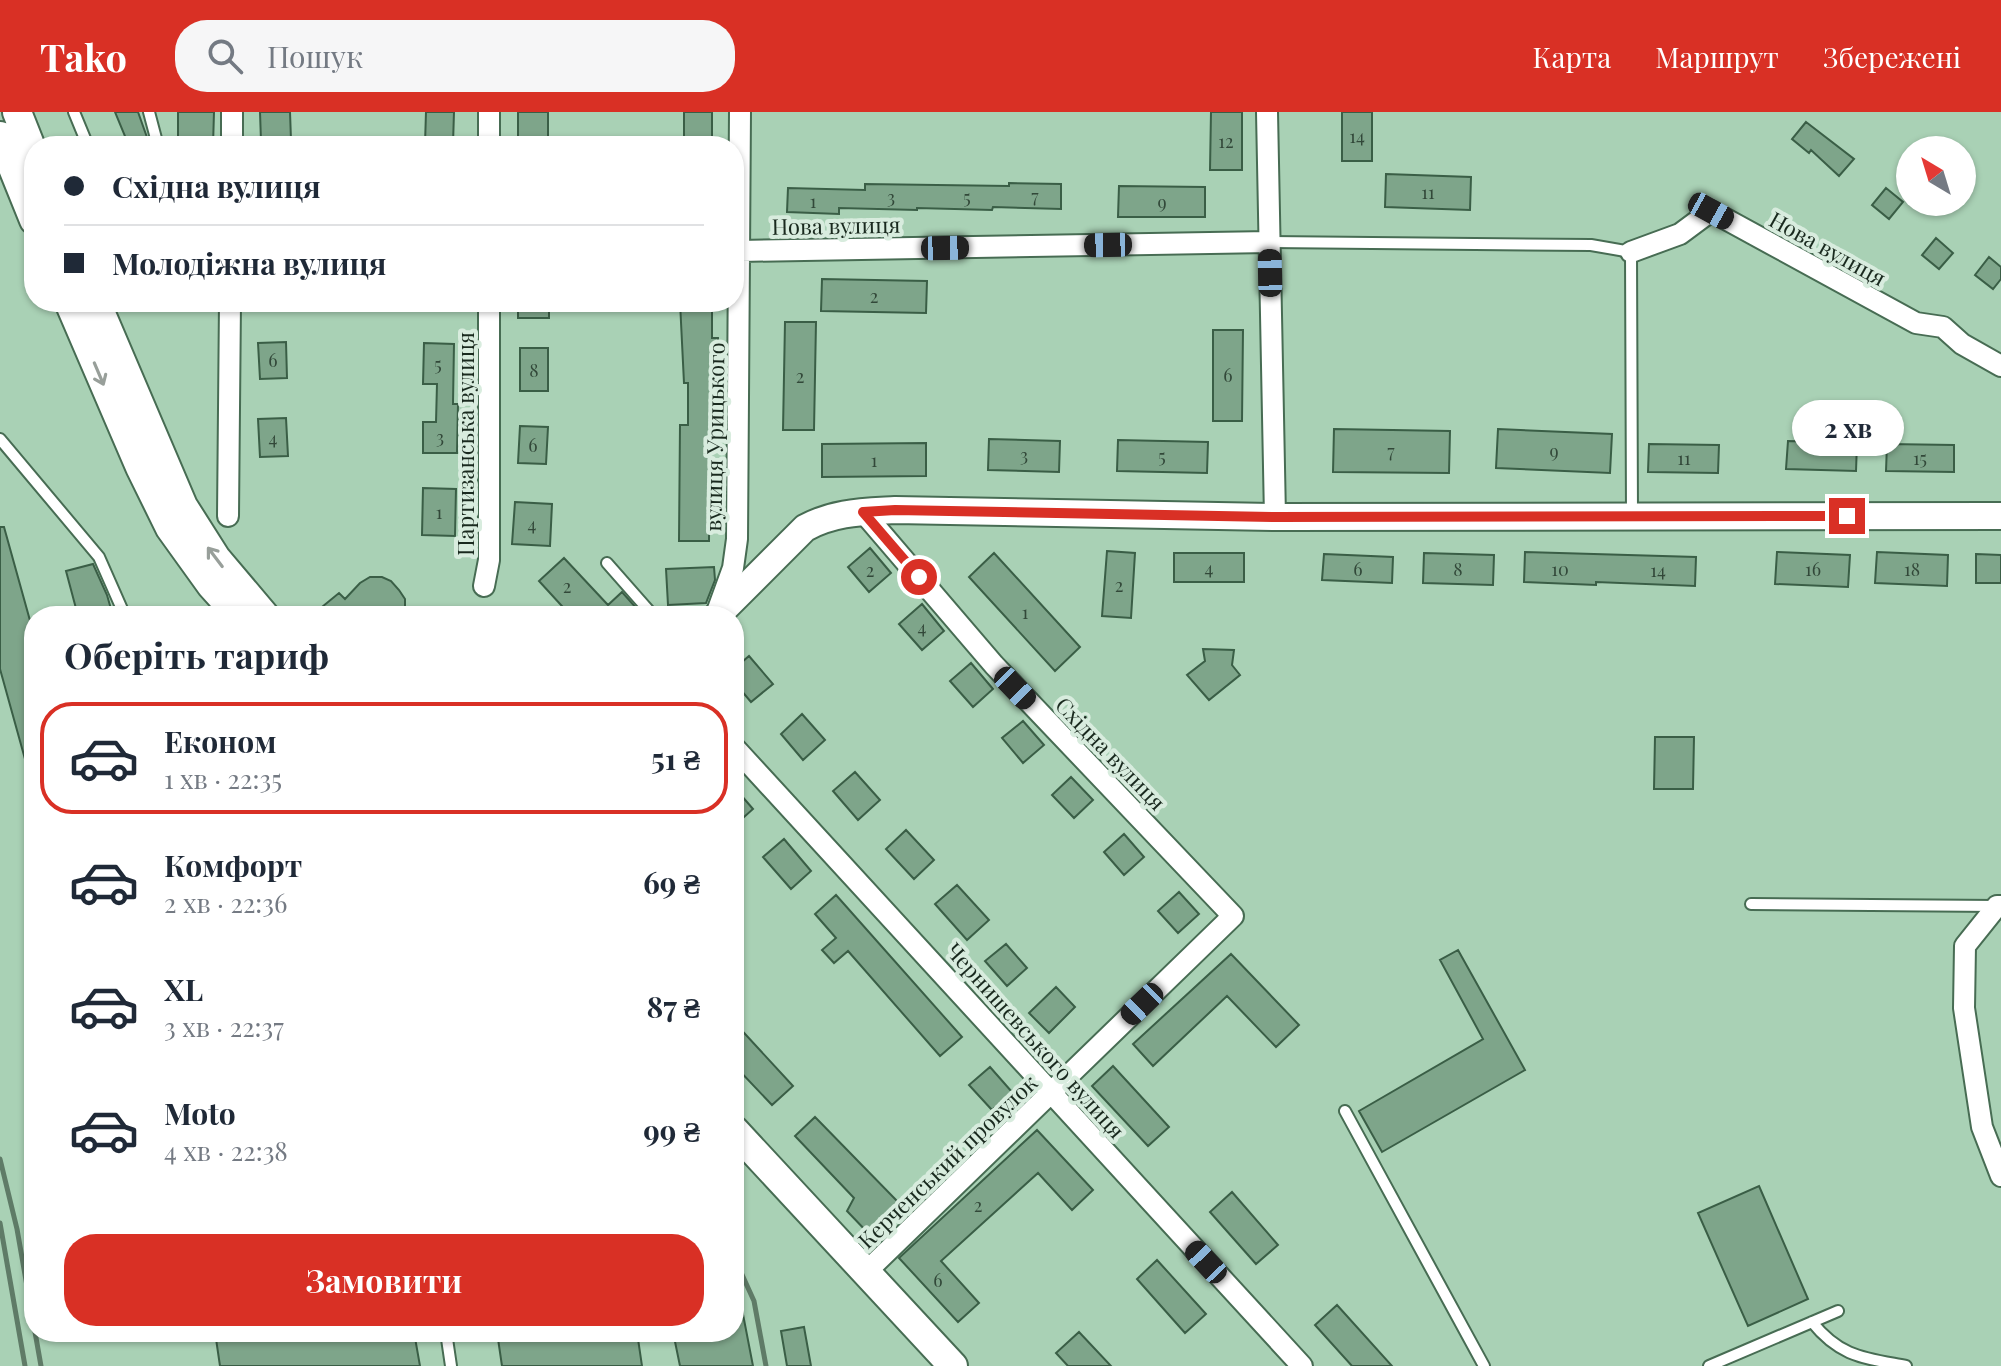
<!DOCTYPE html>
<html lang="uk">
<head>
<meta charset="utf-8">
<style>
	body { margin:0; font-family:"Playfair Display",serif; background:#f6f6f7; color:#1f2937; height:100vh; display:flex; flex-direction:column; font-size:30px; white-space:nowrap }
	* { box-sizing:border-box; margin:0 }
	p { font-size:26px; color:#747a83 }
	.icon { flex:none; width:44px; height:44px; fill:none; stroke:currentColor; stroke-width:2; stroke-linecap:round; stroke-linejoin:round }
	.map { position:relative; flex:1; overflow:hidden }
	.drawer { position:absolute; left:24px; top:494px; width:720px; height:736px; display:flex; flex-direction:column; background:#fff; border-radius:32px; box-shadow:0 2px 6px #0004 }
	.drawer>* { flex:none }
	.guide { position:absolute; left:24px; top:24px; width:720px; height:176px; border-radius:32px; box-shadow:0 2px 6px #0004; display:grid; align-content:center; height:176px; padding:0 40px; background:#fff }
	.needle { width:52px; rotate:322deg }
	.buttons { position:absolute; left:1896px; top:24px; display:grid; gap:16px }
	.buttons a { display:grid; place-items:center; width:80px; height:80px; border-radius:50%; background:#fff; box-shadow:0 2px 6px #0004; font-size:40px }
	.end { position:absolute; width:36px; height:36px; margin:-18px; border:10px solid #d93025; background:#fff; box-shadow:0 0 0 4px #fff }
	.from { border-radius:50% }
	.bubble { position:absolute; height:56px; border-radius:28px; background:#fff; box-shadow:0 2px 6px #0004; font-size:26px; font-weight:700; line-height:56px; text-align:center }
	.car { position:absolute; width:24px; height:48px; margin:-24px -12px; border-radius:10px; box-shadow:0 0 6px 2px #0007; background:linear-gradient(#222 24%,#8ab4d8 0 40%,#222 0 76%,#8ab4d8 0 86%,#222 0) }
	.guide b { display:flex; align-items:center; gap:28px; height:76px; font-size:30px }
	.guide b+b { border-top:2px solid #e0e1e3 }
	.guide i { width:20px; height:20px; background:#1f2937 }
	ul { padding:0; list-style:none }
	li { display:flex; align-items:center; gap:24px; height:112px; margin:0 16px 12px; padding:0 24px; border:4px solid transparent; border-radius:32px }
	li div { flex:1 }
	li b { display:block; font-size:30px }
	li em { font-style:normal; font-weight:700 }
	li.active { border-color:#d93025 }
	li>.icon { width:72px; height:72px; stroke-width:1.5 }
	h2 { padding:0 40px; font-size:36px; line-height:96px }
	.action { display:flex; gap:16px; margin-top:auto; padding:16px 40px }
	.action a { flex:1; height:92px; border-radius:32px; background:#d93025; color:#fff; font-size:32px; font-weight:700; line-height:92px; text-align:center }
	header { display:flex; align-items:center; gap:48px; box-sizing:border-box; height:112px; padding:0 40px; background:#d93025; color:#fff }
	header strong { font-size:38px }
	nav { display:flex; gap:44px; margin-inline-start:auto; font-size:28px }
	.search { width:560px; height:72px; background:#f6f6f7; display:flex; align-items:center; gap:20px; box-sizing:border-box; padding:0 28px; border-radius:32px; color:#747a83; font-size:30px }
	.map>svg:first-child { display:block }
	.building { fill:#7ea58a; stroke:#3a5e46; stroke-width:2 }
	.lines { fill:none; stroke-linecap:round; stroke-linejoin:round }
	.service-casing { stroke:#476c53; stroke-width:14 }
	.minor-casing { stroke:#476c53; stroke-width:24 }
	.tertiary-casing { stroke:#476c53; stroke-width:30 }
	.secondary-casing { stroke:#476c53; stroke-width:32 }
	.service { stroke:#fff; stroke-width:10 }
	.minor { stroke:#fff; stroke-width:20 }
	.tertiary { stroke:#fff; stroke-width:26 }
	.secondary { stroke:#fff; stroke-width:28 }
	.rail { stroke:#5f7b67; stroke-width:5 }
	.oneway { stroke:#989f9a }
	.route { stroke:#d93025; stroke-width:10 }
	.labels { text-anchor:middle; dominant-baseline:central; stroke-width:8; stroke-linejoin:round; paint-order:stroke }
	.number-label { font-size:18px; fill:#324839 }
	.street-label { font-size:22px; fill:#19291e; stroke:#d8ecde }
</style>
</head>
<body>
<header>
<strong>Tako</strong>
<div class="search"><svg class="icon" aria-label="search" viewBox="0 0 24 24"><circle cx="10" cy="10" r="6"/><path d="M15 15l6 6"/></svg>Пошук</div>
<nav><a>Карта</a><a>Маршрут</a><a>Збережені</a></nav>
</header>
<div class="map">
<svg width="2001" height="1254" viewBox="0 0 2001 1254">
	<rect width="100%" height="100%" fill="#a9d1b5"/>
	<!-- building -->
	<path class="building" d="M115,0h23l11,31 -20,3z
		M178,0h36l-1,34h-35z
		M260,0h30l1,28 -30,1z
		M426,0h28l-1,32h-28z
		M518,0h30v34h-30z
		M684,0h28v34h-28z
		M1211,0h31v58h-32z
		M1342,0h30v49h-30z
		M1806,10l48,37 -15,17 -28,-26 -2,3 -17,-14z
		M1386,62l85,3 -1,33 -85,-3z
		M1009,71l52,1v25l-68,-2 -1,3 -75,-2v2l-78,-2v6l-52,-2 1,-24 77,2v-6l144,2z
		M1119,74l86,1v30h-87z
		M1886,76l17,14 -14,17 -17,-14z
		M1936,126l17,15 -14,16 -17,-14z
		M1989,145l12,10v12l-8,10 -18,-14z
		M822,167l105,2 -1,32 -105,-2z
		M518,190h31v16h-31z
		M680,190h32v36h6l4,65h-12l-1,138h-30l1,-116h8v-42h-4z
		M785,210h31l-2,108h-31z
		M1213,218h30l-1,91h-29z
		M286,230l1,36 -27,1 -2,-36z
		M424,231l30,1 -1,60h5l-1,49h-34v-31h13l1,-38h-14z
		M520,236h28v43h-28z
		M286,306l2,38 -28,1 -2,-38z
		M520,314l28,1 -2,37 -28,-1z
		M1334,317l116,2 -1,42 -116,-1z
		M1498,317l114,5 -2,39 -114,-5z
		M989,327l71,2 -1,31 -71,-2z
		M1118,328l90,2 -1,31 -90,-2z
		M1788,329l69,2 -1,28 -70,-2z
		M926,331v33l-104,1v-33z
		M1649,332l70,1 -1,28 -70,-1z
		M1887,332l67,1v27l-68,-1z
		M423,376l33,1 -1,47 -33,-1z
		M515,390l37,2 -2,42 -38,-2z
		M0,415h4l30,108v142h-4l-30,-108z
		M870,436l21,25 -22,19 -21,-25z
		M1107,439l28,2 -4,65 -29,-2z
		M1525,440l171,5 -1,29 -99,-4v3l-72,-3z
		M1777,440l73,3 -2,32 -73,-3z
		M1877,440l71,3 -1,31 -72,-3z
		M994,441l86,94 -25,24 -86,-94z
		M1174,441h70v29h-70z
		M1424,441l70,2 -1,30 -70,-2z
		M1324,442l69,3 -1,26 -70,-3z
		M1976,442l25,1v28h-25z
		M564,446l44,47 14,-13 16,18 -6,6h-61l-32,-35z
		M93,452l14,31 6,21h-35l-12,-45z
		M714,455l1,13 -9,23 -38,2 -2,-36z
		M370,465h12l9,4 8,9 6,9v11l-5,6h-89l28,-23 6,6 15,-16z
		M922,492l22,27 -22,19 -23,-26z
		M1203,537l31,1 -2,15 8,10 -31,25 -22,-25 18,-14z
		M749,544l24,28 -22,18 -17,-20v-13z
		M971,551l22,26 -20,18 -23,-26z
		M802,602l23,26 -22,20 -22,-26z
		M1023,609l21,24 -21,18 -21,-25z
		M1655,625h39l-1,52h-39z
		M855,660l25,28 -22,20 -25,-29z
		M1071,665l22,23 -19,18 -22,-23z
		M734,675l19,22 -19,17z
		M906,718l28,30 -20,19 -28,-30z
		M1124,722l20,23 -20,18 -20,-23z
		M784,727l27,32 -20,18 -28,-32z
		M957,773l32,35 -22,20 -32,-36z
		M1179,780l20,22 -21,19 -20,-22z
		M836,783l126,142 -22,19 -92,-105 -14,12 -12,-13 14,-12 -21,-24z
		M1006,832l21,24 -20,18 -22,-25z
		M1458,838l67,120 -143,82 -23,-41 124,-72 -43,-79z
		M1231,842l68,71 -23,22 -49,-51 -74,70 -20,-22z
		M1056,875l19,20 -26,26 -20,-20z
		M734,910l59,64 -21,19 -38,-40z
		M1113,954l56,61 -21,19 -56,-60z
		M990,955l22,25 -20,18 -23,-25z
		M815,1005l85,87 -31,30 -22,-23 7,-13 -59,-62z
		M1037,1018l56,60 -21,20 -34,-37 -97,88 38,42 -21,19 -59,-64z
		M1759,1074l49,113 -60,27 -50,-113z
		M1232,1080l46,53 -22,19 -46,-52z
		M1157,1148l49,54 -21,19 -48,-54z
		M741,1192l12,62h-73l-7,-34h61v-27z
		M1337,1193l55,61h-40l-37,-41z
		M804,1215l7,39h-24l-6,-35z
		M215,1220h199l6,34h-200z
		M497,1220h140l5,34h-140z
		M1079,1220l32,34h-43l-12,-13z"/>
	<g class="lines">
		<!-- service casing -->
		<g class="service-casing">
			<path id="service" d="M74,0l14,34
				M149,0l9,34
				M1269,130l322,3 40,7 1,263
				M0,327l99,118 26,59
				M607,451l44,50 -3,3
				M1751,792l246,2
				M1345,999l139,255
				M1812,1210c28,35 52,36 94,44
				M446,1220l5,34
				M1709,1254l129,-55"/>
		</g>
		<!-- minor casing -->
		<g class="minor-casing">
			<path id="minor" d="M489,0v34
				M1267,0l8,405
				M232,34v-34
				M740,139l529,-9
				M1631,140l49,-18 31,-23 205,112 27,4 19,17 39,22
				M863,400l131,153 239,251 -367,356
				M228,404l2,-214
				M484,474l5,-26v-258
				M717,500l16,-44 4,-29 3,-427
				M734,635l568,619
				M2001,794h-4l-32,40 -1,62 18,119 19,49"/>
		</g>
		<!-- tertiary casing -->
		<g class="tertiary-casing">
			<path id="tertiary" d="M717,504l88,-88c29,-16 57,-16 90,-18l380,7 726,-1"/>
		</g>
		<!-- secondary casing -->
		<g class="secondary-casing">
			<path id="secondary" d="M17,0l17,43
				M0,24l34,84
				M69,190l71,165 30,61 41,57 28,31
				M96,190l87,204 33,52 49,58
				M734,1018l219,236"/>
		</g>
		<!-- service -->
		<use href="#service" class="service"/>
		<!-- minor -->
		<use href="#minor" class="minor"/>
		<!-- tertiary -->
		<use href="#tertiary" class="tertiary"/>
		<!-- secondary -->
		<use href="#secondary" class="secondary"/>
		<!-- rail -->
		<path class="rail" d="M0,1047l17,70 17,97
			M0,1111l25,143
			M734,1145l20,44 12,65
			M35,1220l6,34"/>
	</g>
	<!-- one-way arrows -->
	<defs><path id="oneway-shaft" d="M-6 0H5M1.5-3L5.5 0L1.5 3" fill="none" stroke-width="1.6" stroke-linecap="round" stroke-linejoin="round" transform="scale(2)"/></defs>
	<g class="oneway">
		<use href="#oneway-shaft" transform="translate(99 262) rotate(67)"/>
		<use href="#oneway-shaft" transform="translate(215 445) rotate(-127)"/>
	</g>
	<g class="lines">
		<!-- route -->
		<path class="route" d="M919,465l-56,-65 32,-2 380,7 572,-1"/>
	</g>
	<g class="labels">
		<!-- number labels -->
		<g class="number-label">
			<text x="1357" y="24">14</text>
			<text x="1226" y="29">12</text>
			<text x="1428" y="80">11</text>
			<text x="1035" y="84">7</text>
			<text x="891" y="85">3</text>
			<text x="967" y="85">5</text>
			<text x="813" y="89">1</text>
			<text x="1162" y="90">9</text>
			<text x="874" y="184">2</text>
			<text x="273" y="248">6</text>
			<text x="438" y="252">5</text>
			<text x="534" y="258">8</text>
			<text x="1228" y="263">6</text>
			<text x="800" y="264">2</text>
			<text x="440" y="325">3</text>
			<text x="273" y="326">4</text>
			<text x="533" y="333">6</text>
			<text x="1391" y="339">7</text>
			<text x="1554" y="339">9</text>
			<text x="1024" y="343">3</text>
			<text x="1162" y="344">5</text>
			<text x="1684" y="346">11</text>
			<text x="1920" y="346">15</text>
			<text x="874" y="348">1</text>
			<text x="439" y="400">1</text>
			<text x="532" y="412">4</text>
			<text x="1209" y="456">4</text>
			<text x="1358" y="457">6</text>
			<text x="1458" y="457">8</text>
			<text x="1560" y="457">10</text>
			<text x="1813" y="457">16</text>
			<text x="1912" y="457">18</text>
			<text x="870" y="458">2</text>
			<text x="1658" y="458">14</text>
			<text x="1119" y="473">2</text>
			<text x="567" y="474">2</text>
			<text x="1025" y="500">1</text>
			<text x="922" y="515">4</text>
			<text x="978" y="1093">2</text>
			<text x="938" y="1168">6</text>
		</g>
		<!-- street labels -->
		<g class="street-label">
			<text transform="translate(836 113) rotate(-1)">Нова вулиця</text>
			<text transform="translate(1828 136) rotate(29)">Нова вулиця</text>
			<text transform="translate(714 325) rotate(-89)">вулиця Урицького</text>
			<text transform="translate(465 332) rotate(-90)">Партизанська вулиця</text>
			<text transform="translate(1111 641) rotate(46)">Східна вулиця</text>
			<text transform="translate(1036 928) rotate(48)">Чернишевського вулиця</text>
			<text transform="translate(947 1049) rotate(-44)">Керченський провулок</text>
		</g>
	</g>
</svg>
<div class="buttons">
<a><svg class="needle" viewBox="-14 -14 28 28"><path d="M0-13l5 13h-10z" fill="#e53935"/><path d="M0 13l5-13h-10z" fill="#747a83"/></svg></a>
</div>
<i class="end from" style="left:919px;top:465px"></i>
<i class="end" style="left:1847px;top:404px"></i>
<div class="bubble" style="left:1792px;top:288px;width:112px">2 хв</div>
<i class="car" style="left:1711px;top:99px;rotate:119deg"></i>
<i class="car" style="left:1108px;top:133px;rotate:269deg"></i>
<i class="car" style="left:945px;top:136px;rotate:89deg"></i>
<i class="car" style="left:1270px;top:161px;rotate:359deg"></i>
<i class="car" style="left:1015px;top:576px;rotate:136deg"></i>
<i class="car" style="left:1142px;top:892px;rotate:226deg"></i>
<i class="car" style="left:1206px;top:1150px;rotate:317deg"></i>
<div class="guide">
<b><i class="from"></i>Східна вулиця</b>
<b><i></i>Молодіжна вулиця</b>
</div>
<section class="drawer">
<h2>Оберіть тариф</h2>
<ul>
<li class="active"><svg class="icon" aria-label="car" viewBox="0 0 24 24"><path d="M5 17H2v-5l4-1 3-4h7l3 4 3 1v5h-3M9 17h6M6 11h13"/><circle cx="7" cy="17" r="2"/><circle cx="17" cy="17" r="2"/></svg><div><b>Економ</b><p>1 хв · 22:35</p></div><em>51 ₴</em></li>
<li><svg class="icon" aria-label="car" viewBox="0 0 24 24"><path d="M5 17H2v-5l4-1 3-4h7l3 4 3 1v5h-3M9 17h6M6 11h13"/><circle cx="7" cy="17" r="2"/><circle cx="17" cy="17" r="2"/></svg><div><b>Комфорт</b><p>2 хв · 22:36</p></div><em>69 ₴</em></li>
<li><svg class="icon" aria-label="car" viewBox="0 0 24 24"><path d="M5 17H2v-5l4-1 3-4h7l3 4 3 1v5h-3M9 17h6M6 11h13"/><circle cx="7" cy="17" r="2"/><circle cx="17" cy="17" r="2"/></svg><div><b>XL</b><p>3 хв · 22:37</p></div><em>87 ₴</em></li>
<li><svg class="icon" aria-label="car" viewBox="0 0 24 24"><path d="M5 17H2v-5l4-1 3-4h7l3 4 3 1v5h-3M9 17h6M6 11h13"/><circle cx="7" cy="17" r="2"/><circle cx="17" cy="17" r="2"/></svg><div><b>Moto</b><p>4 хв · 22:38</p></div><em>99 ₴</em></li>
</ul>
<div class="action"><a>Замовити</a></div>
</section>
</div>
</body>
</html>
